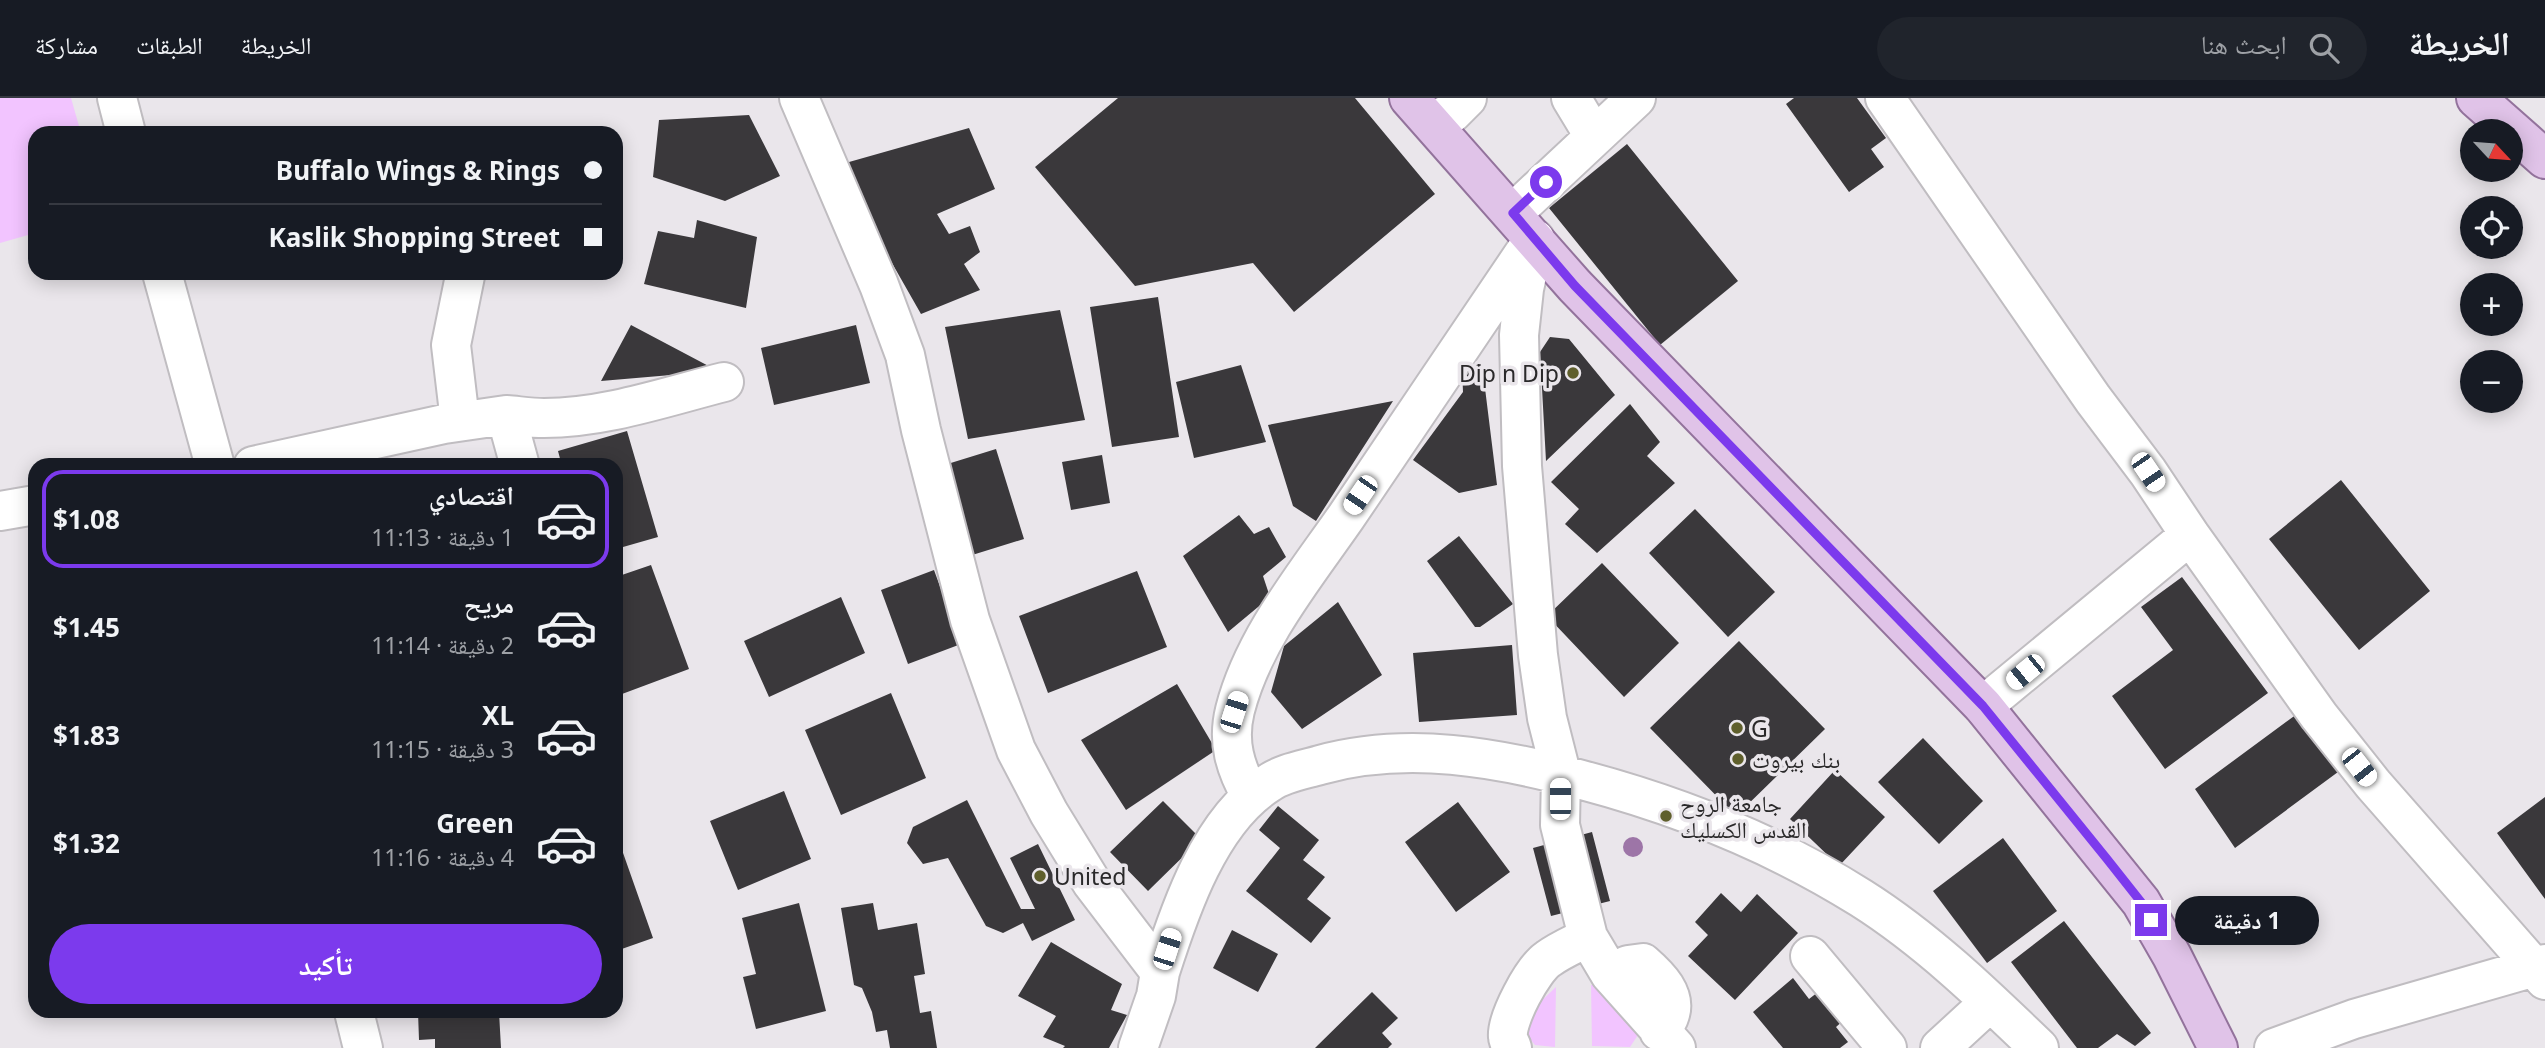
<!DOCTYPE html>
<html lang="ar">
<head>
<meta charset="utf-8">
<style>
	body { margin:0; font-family:"Noto Sans","Noto Naskh Arabic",sans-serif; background:#20242c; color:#f1f3f6; direction:rtl; height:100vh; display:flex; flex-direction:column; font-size:26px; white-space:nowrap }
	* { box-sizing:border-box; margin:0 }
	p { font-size:23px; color:#9ea1a6 }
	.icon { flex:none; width:38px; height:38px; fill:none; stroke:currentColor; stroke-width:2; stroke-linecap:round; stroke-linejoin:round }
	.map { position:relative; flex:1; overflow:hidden; direction:ltr }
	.drawer { position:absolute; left:28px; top:360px; width:595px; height:560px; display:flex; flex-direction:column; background:#171b24; border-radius:21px; box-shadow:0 4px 18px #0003; direction:rtl }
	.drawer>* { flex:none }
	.banner { position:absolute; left:28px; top:28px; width:595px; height:154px; border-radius:21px; box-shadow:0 4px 18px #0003; direction:rtl; display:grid; align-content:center; height:154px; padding:0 21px; background:#171b24 }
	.needle { width:46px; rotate:116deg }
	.controls { position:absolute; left:2460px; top:21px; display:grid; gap:14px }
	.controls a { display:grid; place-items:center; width:63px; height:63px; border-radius:50%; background:#171b24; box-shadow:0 4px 18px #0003; font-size:35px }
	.end { position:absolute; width:32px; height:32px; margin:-16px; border:9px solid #7c3aed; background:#fff; box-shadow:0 0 0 4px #fff }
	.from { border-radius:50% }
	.bubble { position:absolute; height:49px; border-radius:24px; background:#171b24; box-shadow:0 4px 18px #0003; font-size:23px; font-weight:700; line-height:49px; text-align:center; direction:rtl }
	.car { position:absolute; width:21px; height:42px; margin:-21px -10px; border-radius:9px; box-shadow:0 0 5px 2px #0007; background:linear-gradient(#fff 24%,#345 0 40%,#fff 0 76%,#345 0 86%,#fff 0) }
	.banner b { display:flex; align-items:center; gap:24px; height:66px; font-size:26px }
	.banner b+b { border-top:2px solid #363941 }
	.banner i { width:18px; height:18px; background:#f1f3f6 }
	ul { padding:12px 0 0; list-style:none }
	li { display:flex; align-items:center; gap:21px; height:98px; margin:0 14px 10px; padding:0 7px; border:4px solid transparent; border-radius:21px }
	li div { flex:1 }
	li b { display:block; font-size:26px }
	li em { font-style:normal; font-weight:700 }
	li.selected { border-color:#7c3aed }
	li>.icon { width:63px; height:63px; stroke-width:1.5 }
	.cta { display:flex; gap:14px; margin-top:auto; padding:14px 21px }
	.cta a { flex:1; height:80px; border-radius:42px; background:#7c3aed; color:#fff; font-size:28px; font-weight:700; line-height:80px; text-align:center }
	header { display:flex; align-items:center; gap:42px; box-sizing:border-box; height:98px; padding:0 35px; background:#171b24; border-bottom:2px solid #363941 }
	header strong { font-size:33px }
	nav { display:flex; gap:38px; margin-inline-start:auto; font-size:24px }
	.search { width:490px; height:63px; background:#20242c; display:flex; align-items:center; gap:18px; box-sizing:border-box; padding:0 24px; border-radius:38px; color:#9ea1a6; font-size:26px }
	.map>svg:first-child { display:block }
	.green { fill:#f2c4ff }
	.building { fill:#3a383b }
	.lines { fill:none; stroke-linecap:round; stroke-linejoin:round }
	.minor-casing { stroke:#c0bdc1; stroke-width:42 }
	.major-casing { stroke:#93739c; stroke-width:42 }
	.minor { stroke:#fff; stroke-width:38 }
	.major { stroke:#e0c3e8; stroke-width:38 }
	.tree { fill:#9d75a7 }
	.route { stroke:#7c3aed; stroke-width:9 }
	.poi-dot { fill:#5f5f2c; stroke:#eae6eb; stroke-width:2.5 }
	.labels { text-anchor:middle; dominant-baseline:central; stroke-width:7; stroke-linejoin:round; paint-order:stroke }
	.poi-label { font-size:23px; fill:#2a292a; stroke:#eae6eb; text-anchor:start }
</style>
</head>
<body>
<header>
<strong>الخريطة</strong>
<div class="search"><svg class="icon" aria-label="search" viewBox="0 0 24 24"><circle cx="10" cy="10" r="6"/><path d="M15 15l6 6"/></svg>ابحث هنا</div>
<nav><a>الخريطة</a><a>الطبقات</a><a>مشاركة</a></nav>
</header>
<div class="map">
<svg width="2545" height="950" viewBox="0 0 2545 950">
	<rect width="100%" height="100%" fill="#eae6eb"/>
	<!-- green -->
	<path class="green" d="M0,0h71l10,35h-46v100l-35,10z
		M1591,887h9l40,47 -10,15 -38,-1z
		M1556,889l-1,60 -20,-2 -10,-12 12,-28z"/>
	<!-- building -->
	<path class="building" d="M1118,0h237l80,96 -141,118 -41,-49 -118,23 -100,-119z
		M1794,0h63l29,40 -15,11 13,18 -35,25 -63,-88z
		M749,17l31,61 -55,25 -72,-24 6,-57z
		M969,30l26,61 -58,25 12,20 21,-8 10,26 -16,12 16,26 -59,24 -45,-79 -34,-71z
		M1627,46l111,137 -78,64 -111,-137z
		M697,122l60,17 -11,71 -102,-24 14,-53 36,7z
		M1158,199l21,140 -67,10 -22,-140z
		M1060,212l25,110 -117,19 -23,-112z
		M631,227l87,46 -117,10z
		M856,227l14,58 -96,22 -13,-57z
		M1550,239l19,2 46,56 -69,66 -6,-109z
		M1482,266l15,121 -38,8 -46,-33 50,-68 -1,-25z
		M1241,267l25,77 -72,16 -18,-76z
		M1393,303l-77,120 -23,-15 -25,-81z
		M1630,306l30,38 -13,14 28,27 -78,70 -32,-29 14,-15 -28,-27z
		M627,333l31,106 -42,12v-83h-54l-4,-15z
		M996,351l28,90 -55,17 -28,-90z
		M1102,357l8,48 -39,7 -9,-48z
		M2341,382l89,111 -71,59 -90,-111z
		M1695,411l80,83 -47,45 -79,-84z
		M1239,417l15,19 15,-7 17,30 -23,19 7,21 -42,35 -45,-76z
		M1459,438l54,68 -33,23h-5l-48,-66z
		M1602,465l77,80 -55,54 -77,-81z
		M651,467l38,104 -67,25 -6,-17v-100z
		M934,472l27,74 -53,20 -27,-74z
		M1137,473l30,76 -119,46 -29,-77z
		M2182,479l86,116 -103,76 -53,-73 61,-46 -32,-43z
		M841,499l24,56 -96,44 -25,-56z
		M1338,504l44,73 -80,54 -31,-37 13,-46z
		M1739,543l86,88 -89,87 -86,-88z
		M1512,547l5,70 -98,7 -6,-69z
		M1177,586l39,66 -90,60 -45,-70z
		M891,595l35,85 -85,37 -36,-85z
		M2297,616l41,58 -103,76 -40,-59z
		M1923,640l60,63 -44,43 -61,-62z
		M1835,672l50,47 -46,49 -49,-47z
		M784,693l27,68 -73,31 -28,-69z
		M2545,699v102l-48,-66z
		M967,702l54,109h14l-25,-51 28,-14 37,76 -43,21 -9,-18 -20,10 -17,-7 -38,-68 -25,6 -16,-21 6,-16z
		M1163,703l38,38 -53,52 -38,-39z
		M1458,704l52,70 -54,40 -51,-70z
		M1278,708l41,34 -16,20 22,17 -18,22 24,19 -20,25 -65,-52 34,-43 -21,-18z
		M1592,734l18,69 -59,15 -18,-68z
		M616,735l37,105 -37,13z
		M2003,740l54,73 -70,52 -54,-72z
		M1721,795l20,19 16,-18 41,39 -63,67 -47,-44 20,-21 -13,-13z
		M799,805l27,108 -70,18 -13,-52 13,-3 -14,-56z
		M873,805l5,27 39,-7 8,51 -11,2 6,37 11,-2 6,37h-47l-3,-18 -11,2 -4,-20 -10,-24 -8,-3 -13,-77z
		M2064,823l87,112 -16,13 -18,-12 -19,14h-21l-66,-86z
		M1232,832l46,24 -20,38 -45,-24z
		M1051,844l71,42 -11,26 16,5 -18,33h-46l2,-2 -22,-9 13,-21 -38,-20z
		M1793,880l16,21 13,-10 24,29 -10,9 12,15 -8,6h-57l-30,-36z
		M1372,894l26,26 -16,15 10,11 -4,4h-73z
		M418,914h81l2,36h-66v-9l-16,1z"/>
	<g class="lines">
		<!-- minor casing -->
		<g class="minor-casing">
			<path id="minor" d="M117,0l9,35
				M799,0l80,187 26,70 16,75 49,190 46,130 33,63 43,70 68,89 -4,24 -18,52
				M1571,0l23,38
				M1885,0l208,301 55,73 42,63 129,181 54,68 172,196
				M1431,23l21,-8 15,-15
				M1513,115l123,-115
				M1535,141l-11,50 -5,46 3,131 16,189 9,63 14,55 -1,52 28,112 22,37 66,74
				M162,175l53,193
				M506,317c13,1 25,3 38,3 61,0 121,-21 180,-36
				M460,323l-9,-76 14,-69
				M253,368l191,-42 62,-9 14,51
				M0,413l35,-6
				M1983,608l207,-171
				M1251,698c-16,-28 -24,-54 -16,-86 18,-71 70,-134 111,-193 60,-88 119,-177 179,-265
				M1810,858l77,92
				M1160,874c20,-63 50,-152 109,-189 14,-10 34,-13 51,-18 87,-24 177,-8 262,15 98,26 193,64 279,118 65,41 123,97 178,150
				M1610,876l18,-9 15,-2c15,13 35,32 26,54 -1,5 -7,10 -10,14
				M354,914l9,36
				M1512,950c-1,-4 -4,-7 -4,-11 -2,-18 25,-68 40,-78 12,-9 27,-15 40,-22
				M1940,950l50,-46
				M2274,950l80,-29 191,-55"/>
		</g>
		<!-- major casing -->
		<g class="major-casing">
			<path id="major" d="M1409,0l166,188 408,420 158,196 31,54 46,92
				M2476,0l69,61"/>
		</g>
		<!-- minor -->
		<use href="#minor" class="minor"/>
		<!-- major -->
		<use href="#major" class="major"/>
	</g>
	<!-- trees -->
	<circle class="tree" cx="1633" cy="749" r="10"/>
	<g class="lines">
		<!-- route -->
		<path class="route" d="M1546,84l-33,31 62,73 408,420 124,153 34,43 10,18"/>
	</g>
	<!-- markers -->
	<g class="poi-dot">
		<circle cx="1573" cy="275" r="7"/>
		<circle cx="1737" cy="630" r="7"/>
		<circle cx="1738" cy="661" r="7"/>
		<circle cx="1666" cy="718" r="7"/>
		<circle cx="1040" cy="778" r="7"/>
	</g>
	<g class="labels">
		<!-- poi labels -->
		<g class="poi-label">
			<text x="1559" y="275" text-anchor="end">Dip n Dip</text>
			<text x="1751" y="630">G</text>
			<text x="1752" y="661">بنك بيروت</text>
			<text x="1680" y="705">جامعة الروح<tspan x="1680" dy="26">القدس الكسليك</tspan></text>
			<text x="1054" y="778">United</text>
		</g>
	</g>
</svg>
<div class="controls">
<a><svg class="needle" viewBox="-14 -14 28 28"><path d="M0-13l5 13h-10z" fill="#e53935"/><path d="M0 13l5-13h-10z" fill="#9ea1a6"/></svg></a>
<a><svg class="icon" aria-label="locate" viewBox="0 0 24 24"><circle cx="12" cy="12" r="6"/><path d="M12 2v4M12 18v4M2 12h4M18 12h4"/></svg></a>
<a>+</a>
<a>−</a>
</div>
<i class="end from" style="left:1546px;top:84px"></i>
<i class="end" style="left:2151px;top:822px"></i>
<div class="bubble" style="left:2175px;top:798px;width:144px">1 دقيقة</div>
<i class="car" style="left:2148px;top:374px;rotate:146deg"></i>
<i class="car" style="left:1360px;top:397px;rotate:214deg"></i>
<i class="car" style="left:2025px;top:574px;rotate:231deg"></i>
<i class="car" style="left:1234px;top:614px;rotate:18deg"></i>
<i class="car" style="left:2359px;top:669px;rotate:142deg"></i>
<i class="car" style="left:1560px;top:701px;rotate:0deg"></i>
<i class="car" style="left:1167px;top:851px;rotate:18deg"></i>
<div class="banner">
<b><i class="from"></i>Buffalo Wings &amp; Rings</b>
<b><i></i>Kaslik Shopping Street</b>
</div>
<section class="drawer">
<ul>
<li class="selected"><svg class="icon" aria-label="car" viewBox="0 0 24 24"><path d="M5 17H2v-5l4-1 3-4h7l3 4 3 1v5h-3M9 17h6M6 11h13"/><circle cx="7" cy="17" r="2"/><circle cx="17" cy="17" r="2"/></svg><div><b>اقتصادي</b><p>1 دقيقة · 11:13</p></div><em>$1.08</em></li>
<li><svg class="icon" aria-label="car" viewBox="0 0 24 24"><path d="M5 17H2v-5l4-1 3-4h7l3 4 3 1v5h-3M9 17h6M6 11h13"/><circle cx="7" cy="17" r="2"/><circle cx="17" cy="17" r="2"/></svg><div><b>مريح</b><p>2 دقيقة · 11:14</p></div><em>$1.45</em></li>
<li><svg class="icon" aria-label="car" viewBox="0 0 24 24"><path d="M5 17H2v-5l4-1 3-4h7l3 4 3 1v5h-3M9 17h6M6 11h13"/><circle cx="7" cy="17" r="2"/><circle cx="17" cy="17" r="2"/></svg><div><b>XL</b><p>3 دقيقة · 11:15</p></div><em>$1.83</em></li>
<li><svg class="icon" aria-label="car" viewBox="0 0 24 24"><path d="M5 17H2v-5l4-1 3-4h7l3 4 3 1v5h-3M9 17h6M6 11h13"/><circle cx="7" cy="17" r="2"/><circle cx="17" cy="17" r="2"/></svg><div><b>Green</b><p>4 دقيقة · 11:16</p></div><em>$1.32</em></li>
</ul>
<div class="cta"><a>تأكيد</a></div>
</section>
</div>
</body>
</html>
